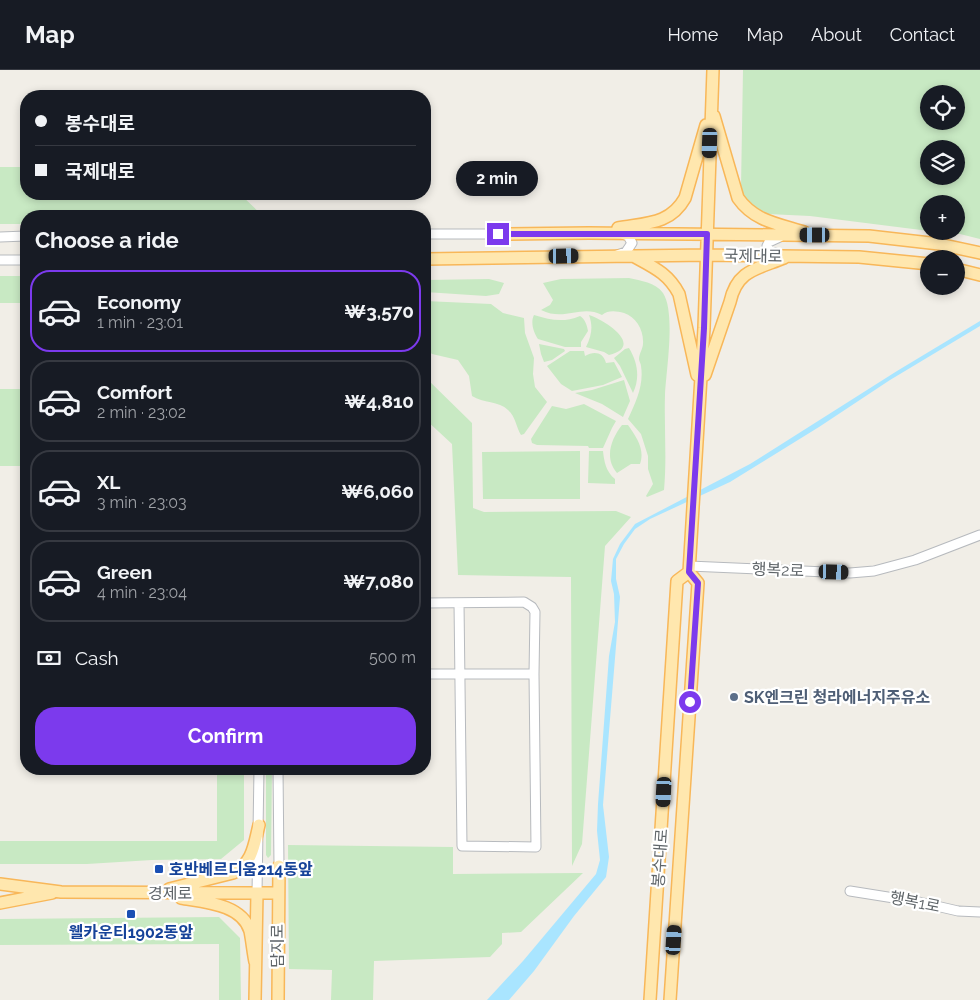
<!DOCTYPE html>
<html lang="en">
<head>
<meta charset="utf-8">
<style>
	body { margin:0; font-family:Raleway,"Noto Sans KR",sans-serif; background:#20242c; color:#f1f3f6; height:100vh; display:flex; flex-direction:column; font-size:19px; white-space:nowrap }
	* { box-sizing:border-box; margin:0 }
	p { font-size:16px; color:#9ea1a6 }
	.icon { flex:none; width:28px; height:28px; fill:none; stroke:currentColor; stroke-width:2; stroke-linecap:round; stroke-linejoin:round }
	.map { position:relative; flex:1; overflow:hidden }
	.panel { position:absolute; left:20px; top:140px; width:411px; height:565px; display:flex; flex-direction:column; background:#171b24; border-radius:20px; box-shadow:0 2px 8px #0003 }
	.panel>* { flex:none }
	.guide { position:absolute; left:20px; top:20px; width:411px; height:110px; border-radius:20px; box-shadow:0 2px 8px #0003; display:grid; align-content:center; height:110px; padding:0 15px; background:#171b24 }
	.buttons { position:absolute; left:920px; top:15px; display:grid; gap:10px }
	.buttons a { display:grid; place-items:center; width:45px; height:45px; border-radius:50%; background:#171b24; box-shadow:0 2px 8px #0003; font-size:25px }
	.end { position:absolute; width:22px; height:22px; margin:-11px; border:6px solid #7c3aed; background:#fff; box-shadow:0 0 0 2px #fff }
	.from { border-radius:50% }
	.bubble { position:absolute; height:35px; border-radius:18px; background:#171b24; box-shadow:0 2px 8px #0003; font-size:16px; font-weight:700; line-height:35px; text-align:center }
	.car { position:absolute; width:15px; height:30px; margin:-15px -8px; border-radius:6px; box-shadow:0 0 4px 1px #0007; background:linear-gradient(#222 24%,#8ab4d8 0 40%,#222 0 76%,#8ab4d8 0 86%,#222 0) }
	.guide b { display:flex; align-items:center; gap:18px; height:48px; font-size:19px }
	.guide b+b { border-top:1px solid #363941 }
	.guide i { width:12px; height:12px; background:#f1f3f6 }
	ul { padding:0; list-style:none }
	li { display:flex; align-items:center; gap:15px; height:82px; margin:0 10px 8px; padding:0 5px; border:2px solid #363941; border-radius:20px }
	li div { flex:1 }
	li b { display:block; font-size:19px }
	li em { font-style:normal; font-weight:700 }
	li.selected { border-color:#7c3aed }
	li>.icon { width:45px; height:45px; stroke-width:1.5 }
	h2 { padding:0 15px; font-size:22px; line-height:60px }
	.pay { display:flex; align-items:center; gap:12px; height:55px; padding:0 15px; font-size:19px }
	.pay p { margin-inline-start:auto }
	.primary-button { display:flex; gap:10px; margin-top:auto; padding:10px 15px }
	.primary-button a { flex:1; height:58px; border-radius:20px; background:#7c3aed; color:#fff; font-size:20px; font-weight:700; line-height:58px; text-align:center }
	header { display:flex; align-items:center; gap:30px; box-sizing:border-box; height:70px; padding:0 25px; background:#171b24; border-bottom:1px solid #363941 }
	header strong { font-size:24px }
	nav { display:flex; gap:28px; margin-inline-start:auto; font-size:18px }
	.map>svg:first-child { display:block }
	.green { fill:#c8e9c3; fill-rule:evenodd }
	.water { fill:#a9e5ff }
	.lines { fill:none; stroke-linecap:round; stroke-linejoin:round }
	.minor-casing { stroke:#b7babe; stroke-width:11 }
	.major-casing { stroke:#f8b759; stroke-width:14 }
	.minor { stroke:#fff; stroke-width:9 }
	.major { stroke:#ffe7ae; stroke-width:11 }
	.route { stroke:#7c3aed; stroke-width:6 }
	.service-dot { fill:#5c6f8a; stroke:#fff; stroke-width:2 }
	.transit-dot { fill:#1a4fb4; stroke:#fff; stroke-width:2 }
	.labels { text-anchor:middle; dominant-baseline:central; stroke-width:4.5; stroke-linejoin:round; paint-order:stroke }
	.street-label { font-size:16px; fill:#5e6468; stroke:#fff }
	.service-label { font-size:16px; font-weight:bold; fill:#4e5e75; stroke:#fff; text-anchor:start }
	.transit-label { font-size:16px; font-weight:bold; fill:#164399; stroke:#fff; text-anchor:start }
</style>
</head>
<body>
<header>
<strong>Map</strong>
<nav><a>Home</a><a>Map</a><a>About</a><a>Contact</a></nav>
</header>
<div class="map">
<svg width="980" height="930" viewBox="0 0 980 930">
	<rect width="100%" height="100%" fill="#f1eee7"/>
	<!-- green -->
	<path class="green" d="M743,0h237v169l-20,-5 -25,-3h21v-27h-27v27l-119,-15 -42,-2 -9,-3 -14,-11 -4,-13zM929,24h27v27h-27zM929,79h27v27h-27z
		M0,97h26v27h214l23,22h-237v8h-26z
		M0,206h26v27h-26z
		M629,208c12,3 26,4 34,15 13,20 3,78 2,102 -1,32 2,63 -1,95l-17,7 -1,-1 7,-12 -5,-15v-13l-7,-22 -13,-15c8,-17 16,-34 13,-53 0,-2 -2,-5 -2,-7 0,-5 4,-11 4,-15 1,-14 -7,-27 -19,-31 -8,-2 -16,-3 -22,2 -21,-11 -37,7 -61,-5l9,-5 3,-5 -10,-17 18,-4z
		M489,209l15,4 -5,11 -13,2 -61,-4v-12z
		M425,231l66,3 12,9 21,5 1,15 9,25 -1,16 2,13 12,15 -23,32 -3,1c-5,-8 -5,-18 -13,-25 -9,-9 -25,-7 -36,-14l-3,-20 -11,-16 -26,-6 -7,-6z
		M534,245c17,5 29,8 46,1 5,3 7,9 8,15l-7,11v5h-16l-27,-8c-4,-6 -8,-16 -4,-24z
		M589,245c16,5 56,31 20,40l-5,-3 -18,-5c6,-12 7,-21 3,-32z
		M539,274l25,5 1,2 -13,9 -8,2 -3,-8z
		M629,278c9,15 11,30 4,45l-13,-27 -6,-8 11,-9z
		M570,281h14l1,5c9,-5 18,-4 21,7l8,-1 8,15 -19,8 -31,6 -11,-7 -14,-18z
		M425,307l47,46 1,85 11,4 132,-1 15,6 -26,29 -23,298 -10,22 -1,-289 -113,-2 -6,-131 -27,-25z
		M624,310l6,21 -7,16 -21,-13 -27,-11 17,-3z
		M0,319h26v77h-26z
		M584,334l32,17 -4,7 -9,20h-14l-1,-2 -51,-1 -5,-2 -1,-4 21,-33 14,3z
		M622,355h6c9,13 17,24 12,39h-9l-14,9c-13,-15 -6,-34 5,-48z
		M580,381v48h-97l-1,-47z
		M589,381h14c1,10 3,21 12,28v5l-27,-1z
		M217,699h27v71l-23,19 -69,1 -65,4h-87v-23h217z
		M266,699h6l-1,86 -3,3 -2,-3z
		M288,775l165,2v27l130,-1 -62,59 -19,1v11l-12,13 -116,4 -1,39h-42l1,-30 -43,-1z
		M219,847l21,21 1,62h-22v-56l-219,1v-26z"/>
	<!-- water -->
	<path class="water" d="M980,251v5l-90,54 -71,47 -89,55 -80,37 -15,10 -11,15 -8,15v20l4,18 -17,208 6,52 -3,20 -32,39 -40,55 -25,29h-22l36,-39 73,-87 4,-14 -3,-29 1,-27 11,-148 6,-34 -1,-28 -3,-13 2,-22 7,-15 15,-20 115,-60 147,-93z"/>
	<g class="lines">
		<!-- minor casing -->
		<g class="minor-casing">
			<path id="minor" d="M425,164h73
				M0,167l26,-1
				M617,185l9,-3 6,-9 -4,-7 -8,-3
				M780,185l-11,-5 -2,-4 2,-4 11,-5
				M0,190h26
				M689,496l161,7 24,-2 41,-11 65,-25
				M425,533l99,-1 8,5 3,5 -1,62 2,173 -74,-1 -3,-243
				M425,604h109
				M278,699l1,97
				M850,821l69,11 39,9 22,1
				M257,823l2,-124"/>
		</g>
		<!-- major casing -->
		<g class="major-casing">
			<path id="major" d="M714,46l24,82c16,23 40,26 66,34
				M618,158c27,-5 52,-3 67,-30l21,-73
				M498,164l91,-1 280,3 70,8 41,9
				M633,186c20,11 35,17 46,38l18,81
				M425,189l282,-4 152,2 70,7
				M956,199l24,6
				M705,305l25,-73c7,-32 27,-33 54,-44
				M0,814l61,8 217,1
				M169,819l64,-16c20,-10 21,-28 26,-48
				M181,828c23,4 61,6 69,33 2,10 3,21 5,31
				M0,833l52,-10
				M255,930l2,-107
				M278,930l1,-134
				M650,930l27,-419 12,-9
				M670,930l28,-417 -9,-11 15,-244 9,-258"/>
		</g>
		<!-- minor -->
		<use href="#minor" class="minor"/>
		<!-- major -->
		<use href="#major" class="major"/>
	</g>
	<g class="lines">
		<!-- route -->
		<path class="route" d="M498,164h209l-3,94 -15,244 9,11 -8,119"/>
	</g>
	<!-- markers -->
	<circle class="service-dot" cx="734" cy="627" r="5"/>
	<g class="transit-dot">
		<rect x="154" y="794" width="10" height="10" rx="2.5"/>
		<rect x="126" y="839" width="10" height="10" rx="2.5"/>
	</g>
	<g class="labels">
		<!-- street labels -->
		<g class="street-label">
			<text transform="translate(753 186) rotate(1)">국제대로</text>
			<text transform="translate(778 500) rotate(2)">행복2로</text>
			<text transform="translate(660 788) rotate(-86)">봉수대로</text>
			<text x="170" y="823">경제로</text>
			<text transform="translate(915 832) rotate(11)">행복1로</text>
			<text transform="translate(277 876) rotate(-90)">담지로</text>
		</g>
		<!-- service labels -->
		<g class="service-label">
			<text x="744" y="627">SK엔크린 청라에너지주유소</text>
		</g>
		<!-- transit labels -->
		<g class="transit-label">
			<text x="169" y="799">호반베르디움214동앞</text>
			<text x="131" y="862" text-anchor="middle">웰카운티1902동앞</text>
		</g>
	</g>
</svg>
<div class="buttons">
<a><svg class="icon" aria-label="locate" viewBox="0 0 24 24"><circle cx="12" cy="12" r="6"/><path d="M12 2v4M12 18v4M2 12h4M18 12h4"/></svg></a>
<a><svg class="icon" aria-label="layers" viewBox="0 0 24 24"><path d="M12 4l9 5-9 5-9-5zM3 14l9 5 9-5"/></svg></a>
<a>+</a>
<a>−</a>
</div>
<i class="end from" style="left:690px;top:632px"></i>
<i class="end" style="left:498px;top:164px"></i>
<div class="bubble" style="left:456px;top:91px;width:82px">2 min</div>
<i class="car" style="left:710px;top:73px;rotate:182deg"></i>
<i class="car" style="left:815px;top:165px;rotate:270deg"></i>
<i class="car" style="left:564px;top:186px;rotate:89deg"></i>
<i class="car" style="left:834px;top:502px;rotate:92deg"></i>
<i class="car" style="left:664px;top:722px;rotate:183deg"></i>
<i class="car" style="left:674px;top:870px;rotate:4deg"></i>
<div class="guide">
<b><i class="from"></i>봉수대로</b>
<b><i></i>국제대로</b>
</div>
<section class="panel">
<h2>Choose a ride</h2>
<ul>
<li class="selected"><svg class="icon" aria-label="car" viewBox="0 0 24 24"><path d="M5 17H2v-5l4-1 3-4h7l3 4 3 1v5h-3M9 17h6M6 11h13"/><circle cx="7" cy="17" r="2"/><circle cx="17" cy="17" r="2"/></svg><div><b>Economy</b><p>1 min · 23:01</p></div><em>₩3,570</em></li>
<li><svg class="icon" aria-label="car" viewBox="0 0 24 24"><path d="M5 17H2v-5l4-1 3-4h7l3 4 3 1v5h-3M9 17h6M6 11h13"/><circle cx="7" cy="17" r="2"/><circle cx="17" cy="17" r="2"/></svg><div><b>Comfort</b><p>2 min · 23:02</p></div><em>₩4,810</em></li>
<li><svg class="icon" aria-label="car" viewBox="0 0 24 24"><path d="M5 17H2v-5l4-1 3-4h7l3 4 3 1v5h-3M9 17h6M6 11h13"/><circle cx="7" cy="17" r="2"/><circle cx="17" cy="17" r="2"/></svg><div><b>XL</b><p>3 min · 23:03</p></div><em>₩6,060</em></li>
<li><svg class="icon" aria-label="car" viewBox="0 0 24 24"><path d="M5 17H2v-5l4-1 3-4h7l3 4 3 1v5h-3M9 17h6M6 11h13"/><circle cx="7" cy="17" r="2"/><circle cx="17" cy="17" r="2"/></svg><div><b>Green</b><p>4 min · 23:04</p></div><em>₩7,080</em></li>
</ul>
<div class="pay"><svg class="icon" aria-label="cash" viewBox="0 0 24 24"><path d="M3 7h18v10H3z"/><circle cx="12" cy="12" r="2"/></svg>Cash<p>500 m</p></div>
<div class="primary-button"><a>Confirm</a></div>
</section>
</div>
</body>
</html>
